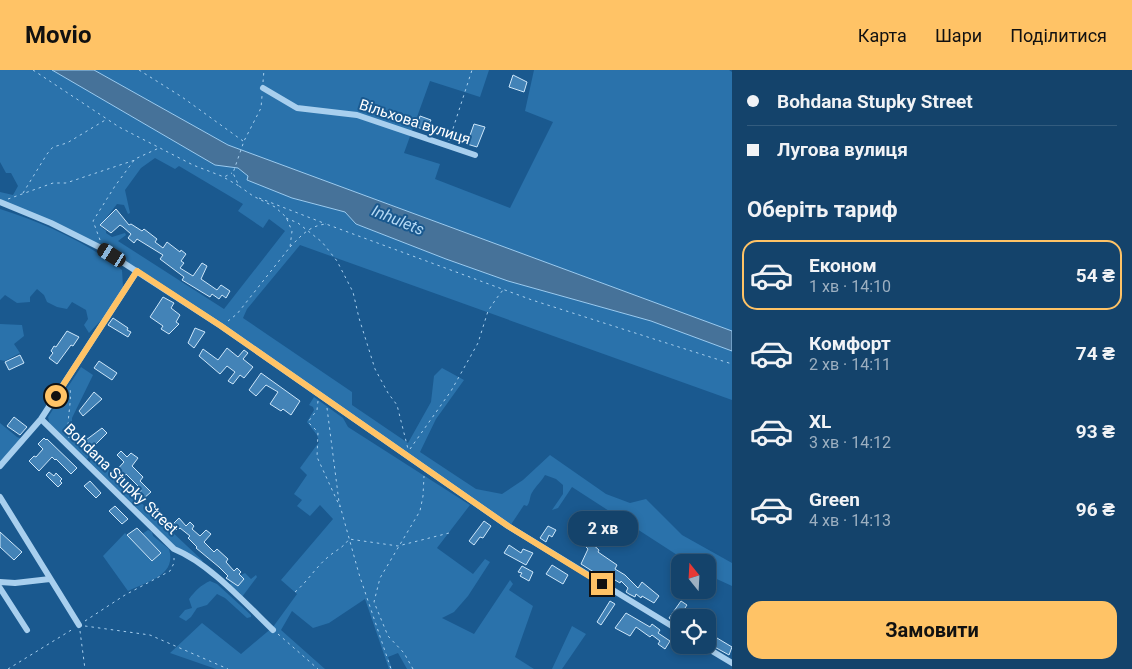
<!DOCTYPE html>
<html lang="uk">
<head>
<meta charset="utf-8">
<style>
	body { margin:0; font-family:Roboto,sans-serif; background:#214e73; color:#f1f3f6; height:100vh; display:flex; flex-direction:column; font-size:19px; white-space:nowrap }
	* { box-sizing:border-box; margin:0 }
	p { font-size:16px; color:#9db0c1 }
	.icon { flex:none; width:28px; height:28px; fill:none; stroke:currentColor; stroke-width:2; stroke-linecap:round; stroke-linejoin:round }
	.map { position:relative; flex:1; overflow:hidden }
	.side { display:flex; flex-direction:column; background:#14436b; width:400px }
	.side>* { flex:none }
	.guide { display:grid; align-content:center; height:110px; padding:0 15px; background:#14436b }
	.needle { width:32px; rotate:342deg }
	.buttons { position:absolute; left:671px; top:484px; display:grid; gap:10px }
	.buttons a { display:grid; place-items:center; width:45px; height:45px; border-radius:10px; background:#14436b; box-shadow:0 2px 8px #0003,0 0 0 1px #335c7e; font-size:25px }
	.end { position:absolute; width:22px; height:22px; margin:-11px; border:6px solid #ffc366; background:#111; box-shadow:0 0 0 2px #111 }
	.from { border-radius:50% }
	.bubble { position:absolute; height:35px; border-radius:15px; background:#14436b; box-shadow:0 2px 8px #0003,0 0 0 1px #335c7e; font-size:16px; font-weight:700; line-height:35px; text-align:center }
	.car { position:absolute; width:15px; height:30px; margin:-15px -8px; border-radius:6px; box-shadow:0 0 4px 1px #0007; background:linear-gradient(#222 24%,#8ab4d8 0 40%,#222 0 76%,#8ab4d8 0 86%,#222 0) }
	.guide b { display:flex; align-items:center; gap:18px; height:48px; font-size:19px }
	.guide b+b { border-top:1px solid #335c7e }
	.guide i { width:12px; height:12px; background:#f1f3f6 }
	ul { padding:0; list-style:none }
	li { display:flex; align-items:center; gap:15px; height:70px; margin:0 10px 8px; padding:0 5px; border:2px solid transparent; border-radius:15px }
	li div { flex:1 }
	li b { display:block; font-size:19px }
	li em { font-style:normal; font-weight:700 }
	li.on { border-color:#ffc366 }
	li>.icon { width:45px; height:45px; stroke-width:1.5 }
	h2 { padding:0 15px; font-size:22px; line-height:60px }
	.action { display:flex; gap:10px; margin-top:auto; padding:10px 15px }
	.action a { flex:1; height:58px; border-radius:15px; background:#ffc366; color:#111; font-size:20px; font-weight:700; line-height:58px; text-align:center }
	header { display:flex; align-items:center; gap:30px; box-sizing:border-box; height:70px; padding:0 25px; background:#ffc366; color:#111 }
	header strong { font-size:24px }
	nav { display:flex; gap:28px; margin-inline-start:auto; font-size:18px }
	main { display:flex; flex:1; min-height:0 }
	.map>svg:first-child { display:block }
	.green { fill:#2a72ab; fill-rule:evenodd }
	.water { fill:#467299; stroke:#9bcbf0 }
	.building { fill:#4383b7; stroke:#cee7fa }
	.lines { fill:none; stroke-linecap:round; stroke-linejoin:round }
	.path { stroke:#a8cfee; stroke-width:1; stroke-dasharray:2.5 4; stroke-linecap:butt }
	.minor { stroke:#a8cfee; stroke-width:6 }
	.route { stroke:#ffc366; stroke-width:6 }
	.labels { text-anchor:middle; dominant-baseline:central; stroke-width:4; stroke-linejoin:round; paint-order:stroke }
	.street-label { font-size:15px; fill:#fff; stroke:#1a598f }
	.water-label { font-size:16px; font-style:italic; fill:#b4d9f5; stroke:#1a598f }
</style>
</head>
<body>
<header>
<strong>Movio</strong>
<nav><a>Карта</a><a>Шари</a><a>Поділитися</a></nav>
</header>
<main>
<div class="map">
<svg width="732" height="599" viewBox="0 0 732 599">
	<rect width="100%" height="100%" fill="#1a598f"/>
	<!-- green -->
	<path class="green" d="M0,0h52l163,95 23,3 10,8v4l44,18 53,14 11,12 90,35 62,22 143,40 81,30v49l-432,-155 -53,64 -4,9 109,74v13l56,38 23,-41 3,-26 8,-8 22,12 -28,39 -16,33 56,37 26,5 21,-14 27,-25 56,39 24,9 16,-4 36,36 50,28v23l-24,-11v-13h-20l-116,-75 -14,21 -6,2 11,-16v-9l-7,-6 -11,-4c-4,7 -9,11 -12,16 -4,5 -2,10 -6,15l-3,-1 -14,21 -374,-258 -136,-68v-8l13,3 5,-9 -7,-13h-5l-6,-11zM155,88l20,11 4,-3 64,38 -5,7 25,17 6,-9 16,12 -61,78 -106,-68 8,-6 -1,-2 -13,4 -6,-4v-2l-6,-5 17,-22 7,1 4,9 2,-1 -5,-23 16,-22z
		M94,0h395l-9,27 -50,-16 -26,72 36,11 -5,15 75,29 43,-86 -28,-11 9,-41h195l3,2v259l-504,-186z
		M0,139c44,14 86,33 122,61l1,17 -18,29 -16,17 -5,-8 4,-6 -2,-9 -14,-8 -5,7 -10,-2 -10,-5 -3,-7 -7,-6 -7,8v5l-13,1 -12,-8 -5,5z
		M0,254l22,1 2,11 -10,8 6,9 -15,8 -5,-1z
		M81,297l12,8 -21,43v8l17,27v4l-3,3 -36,-34 -2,-9z
		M314,327l29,21 5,9 122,78 -33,43 36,26 12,-15 5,3 -22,34 -14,16 -12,6 32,16 36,-54 3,4 -4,6 24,16 -18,51 19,12h-127l-9,-16 -10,4 4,12h-3l-24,-70 -36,24 -16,5 -21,-17 -11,19 44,39h-109l-46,-16 32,-30 39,31 32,-27 24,-33 -16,-14 52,-61 -13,-14 -10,11 -13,-10 5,-6 -8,-6 13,-19 -7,-7 19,-26 -2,-7 -10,-13 7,-12 -1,-3 -4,-2z
		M0,353l17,14 5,2 -22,24z
		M94,383l25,29 84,79 -2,1 -29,-16 -83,-83z
		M148,460l4,2 1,4 16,13c8,27 -22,32 -41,42l-25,-35 22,-23 28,28 8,-8 -19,-19z
		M245,503l6,6 5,-4 1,2 -15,20 -2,-4 -11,-8 2,-2 -2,-2z
		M210,511l7,3 34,31v2l-4,1 -22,-20 -8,-4 -10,11 -10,3 -6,9 -5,4 -7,-4 6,-7 7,-2 -3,-9c6,-8 12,-14 21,-18z
		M572,556l14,8 -24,35h-10z"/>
	<!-- water -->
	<path class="water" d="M52,0h42l134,75 504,186v20l-81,-30 -143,-40 -62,-22 -90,-35 -11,-12 -53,-14 -45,-18 1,-4 -10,-8 -23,-3z"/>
	<!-- building -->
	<path class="building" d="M513,5l14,7 -3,10 -15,-5z
		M420,46l11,4 -6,10 -8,-3z
		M474,54l11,3 -8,20 -10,-3z
		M116,139l13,16 2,-1 11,7 2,-2 13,10 -2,3 8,6 4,-6 13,10 1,-2 5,4 -5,7 3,2 -4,5 13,8 9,-13 5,3 -6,13 16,11 4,-5 9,6 -4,7 -4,-3 -3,4 -7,-5 -2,3 -28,-17 2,-3 -24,-18 3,-4 -26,-16 -3,4 -6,-5 3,-4 -8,-7 -3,-2 -9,8 -11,-8z
		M163,227l11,6 -3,5 9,7 -4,7 3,2 -10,10 -8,-5 2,-3 -13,-9z
		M113,248l15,10 -1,2 4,2 -3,5 -20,-12z
		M195,258l10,4 -11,16 -6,-5z
		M67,261l12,6 -6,9 -2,-1 -14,19 -8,-6 4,-5 -2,-2 3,-5 2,1z
		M227,278l11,9 6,-7 4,3 -5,6 10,8 -9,11 -4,-3 -7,9 -5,-3 7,-9 -8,-6 -7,8 -21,-18 4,-7 15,11z
		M20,285l4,8 -15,7 -4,-8z
		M99,291l18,12 -5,7 -18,-12z
		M261,303l39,28 -9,14 -8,-6 -2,2 -11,-7 8,-12 -12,-7 -10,11 -7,-6z
		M94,322l8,7 -19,17 -4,-5z
		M14,347l13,10 -7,8 -13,-9z
		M102,358l5,5 -14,14 -7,-7z
		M44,368l2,2 1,-1 30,29 -6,6 -15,-15 -1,1 -3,-3 -13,14 -10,-10 5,-5 2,1 7,-8 -5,-5z
		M121,381l6,6 4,-4 7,5 -6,8 11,11 -3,4 11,11 -8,7 -5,-4 3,-4 -1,-3 -14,-14 -5,6 -7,-7 10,-11 -7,-7z
		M49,402l5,4 2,-3 6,6 -2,2 2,2 -4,4 -12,-12z
		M90,411l11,12 -5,5 -12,-12z
		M115,436l13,13 -6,5 -13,-13z
		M179,448l7,8 4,-4 4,4 -2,3 8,7 6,-6 5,4 -7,8 10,10 3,-3 11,10 -2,3 8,9 3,-3 4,4 -2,2 5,5 -6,7 -12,-8 2,-2 -9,-9 -23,-19 1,-1 -9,-9 2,-2 -10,-8 -2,2 -5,-6z
		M484,451l7,5 -8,12 -3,-1 -6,8 -5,-4z
		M548,456l8,4 -4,7 -3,-2 -3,7 -6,-4z
		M137,458l24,25 -9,8 -25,-26z
		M0,462l22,20 -8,8 -14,-13z
		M590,472l9,8 -1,2 19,13 -2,4 10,6 13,13 4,-6 17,14 -5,7 -12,-7 -1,2 -5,-4 -1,3 -6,-3 -3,-2 2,-4 -7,-7 -1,2 -10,-6 -2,4 -27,-17 7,-15 -2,-2z
		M509,475l12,8 2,-4 10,4 -7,12 -22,-12z
		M552,495l16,10 -5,9 -17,-10z
		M522,496l11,6 -4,9 -9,-5 2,-3 -4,-1z
		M610,531l5,3 -14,21 -4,-3z
		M681,531l6,4 -4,6 11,7h-14l-3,5 -8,-5z
		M626,543l24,14 2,-3 8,6 -2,3 12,8 -5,8 -7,-5 2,-3 -8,-6 -2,2 -14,-10 -6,9 -15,-8z
		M717,568l15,9 -3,8 -18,-10z"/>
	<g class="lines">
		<!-- path -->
		<path class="path" d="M33,0l86,57 74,38 31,12 8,-4
			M139,0l43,27 61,44
			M263,12l1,-12
			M449,71l23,-71
			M225,108l14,8
			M23,123l24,-39 6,-7 14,-4 40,-24
			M259,128l67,26
			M8,129l45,-16h13l69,-23
			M286,148l12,5 24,19 15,19 16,31 6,26 16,51 13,24 9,12 11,44
			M100,170l-7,-19 22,-35 20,-27 24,-11
			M290,177c12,-12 19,-21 36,-23l206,76 200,64
			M228,251l9,-7 53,-67 2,-16 -6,-14 -11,-10 -22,-11 -14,-10 -6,-13 11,-32 17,-33 1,-12
			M318,331l-1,9 -9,12 10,10 -1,25 23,50
			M327,338l12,94 20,72 32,95
			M69,368c-3,-20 3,-33 1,-50
			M410,379l41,-58 27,-48 10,-32 8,-12 7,-9
			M295,522c13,-11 20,-24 33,-35 8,-7 15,-9 21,-18l49,7 51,-13
			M85,551l40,-26 45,-24 4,-8v-5
			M85,556l65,9 78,34
			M80,561l5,38
			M278,564l40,35
			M8,599l65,-40
			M413,599l-9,-16 -16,-17 -14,-34 6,-24 40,-67 3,-15 1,-20"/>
		<!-- minor -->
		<path class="minor" d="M263,18l34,20 60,7 118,40
			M0,132l51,21 48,24 122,79 287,200 172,105
			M41,349l133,130c35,14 72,55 99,81
			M0,396l41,-47 96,-148
			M0,427l79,128
			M0,512l15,1 35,-4
			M0,518l27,42
			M702,575l30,18"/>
	</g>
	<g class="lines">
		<!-- route -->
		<path class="route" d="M56,326l81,-125 84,55 287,200 94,58"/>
	</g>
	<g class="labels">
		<!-- street labels -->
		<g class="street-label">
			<text transform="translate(415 52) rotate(18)">Вільхова вулиця</text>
			<text transform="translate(121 409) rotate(44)">Bohdana Stupky Street</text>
		</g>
		<!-- water labels -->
		<g class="water-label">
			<text transform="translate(398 150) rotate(22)">Inhulets</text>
		</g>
	</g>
</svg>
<div class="buttons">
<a><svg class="needle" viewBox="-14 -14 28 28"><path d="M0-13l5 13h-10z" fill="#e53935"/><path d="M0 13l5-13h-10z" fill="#9db0c1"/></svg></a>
<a><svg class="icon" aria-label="locate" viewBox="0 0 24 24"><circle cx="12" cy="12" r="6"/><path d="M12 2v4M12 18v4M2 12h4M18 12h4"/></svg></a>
</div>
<i class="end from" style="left:56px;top:326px"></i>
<i class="end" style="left:602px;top:514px"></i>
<div class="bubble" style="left:568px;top:441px;width:70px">2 хв</div>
<i class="car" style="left:112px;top:185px;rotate:302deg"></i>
</div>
<section class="side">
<div class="guide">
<b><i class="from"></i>Bohdana Stupky Street</b>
<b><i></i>Лугова вулиця</b>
</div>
<h2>Оберіть тариф</h2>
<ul>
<li class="on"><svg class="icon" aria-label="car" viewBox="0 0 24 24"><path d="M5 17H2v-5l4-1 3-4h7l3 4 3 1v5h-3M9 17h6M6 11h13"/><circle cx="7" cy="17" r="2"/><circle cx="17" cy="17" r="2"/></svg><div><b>Економ</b><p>1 хв · 14:10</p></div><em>54 ₴</em></li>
<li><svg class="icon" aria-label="car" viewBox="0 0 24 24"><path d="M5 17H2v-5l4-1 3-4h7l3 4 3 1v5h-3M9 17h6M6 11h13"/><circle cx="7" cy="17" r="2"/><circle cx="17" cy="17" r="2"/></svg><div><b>Комфорт</b><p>2 хв · 14:11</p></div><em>74 ₴</em></li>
<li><svg class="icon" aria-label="car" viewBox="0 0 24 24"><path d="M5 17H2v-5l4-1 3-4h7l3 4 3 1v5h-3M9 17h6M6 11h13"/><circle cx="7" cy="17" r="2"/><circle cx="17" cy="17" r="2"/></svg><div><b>XL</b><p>3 хв · 14:12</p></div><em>93 ₴</em></li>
<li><svg class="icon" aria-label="car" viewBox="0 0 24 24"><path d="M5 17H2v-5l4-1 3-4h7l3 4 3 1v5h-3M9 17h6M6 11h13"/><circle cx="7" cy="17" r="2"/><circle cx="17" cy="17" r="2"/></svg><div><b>Green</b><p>4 хв · 14:13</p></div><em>96 ₴</em></li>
</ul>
<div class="action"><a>Замовити</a></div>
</section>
</main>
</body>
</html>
